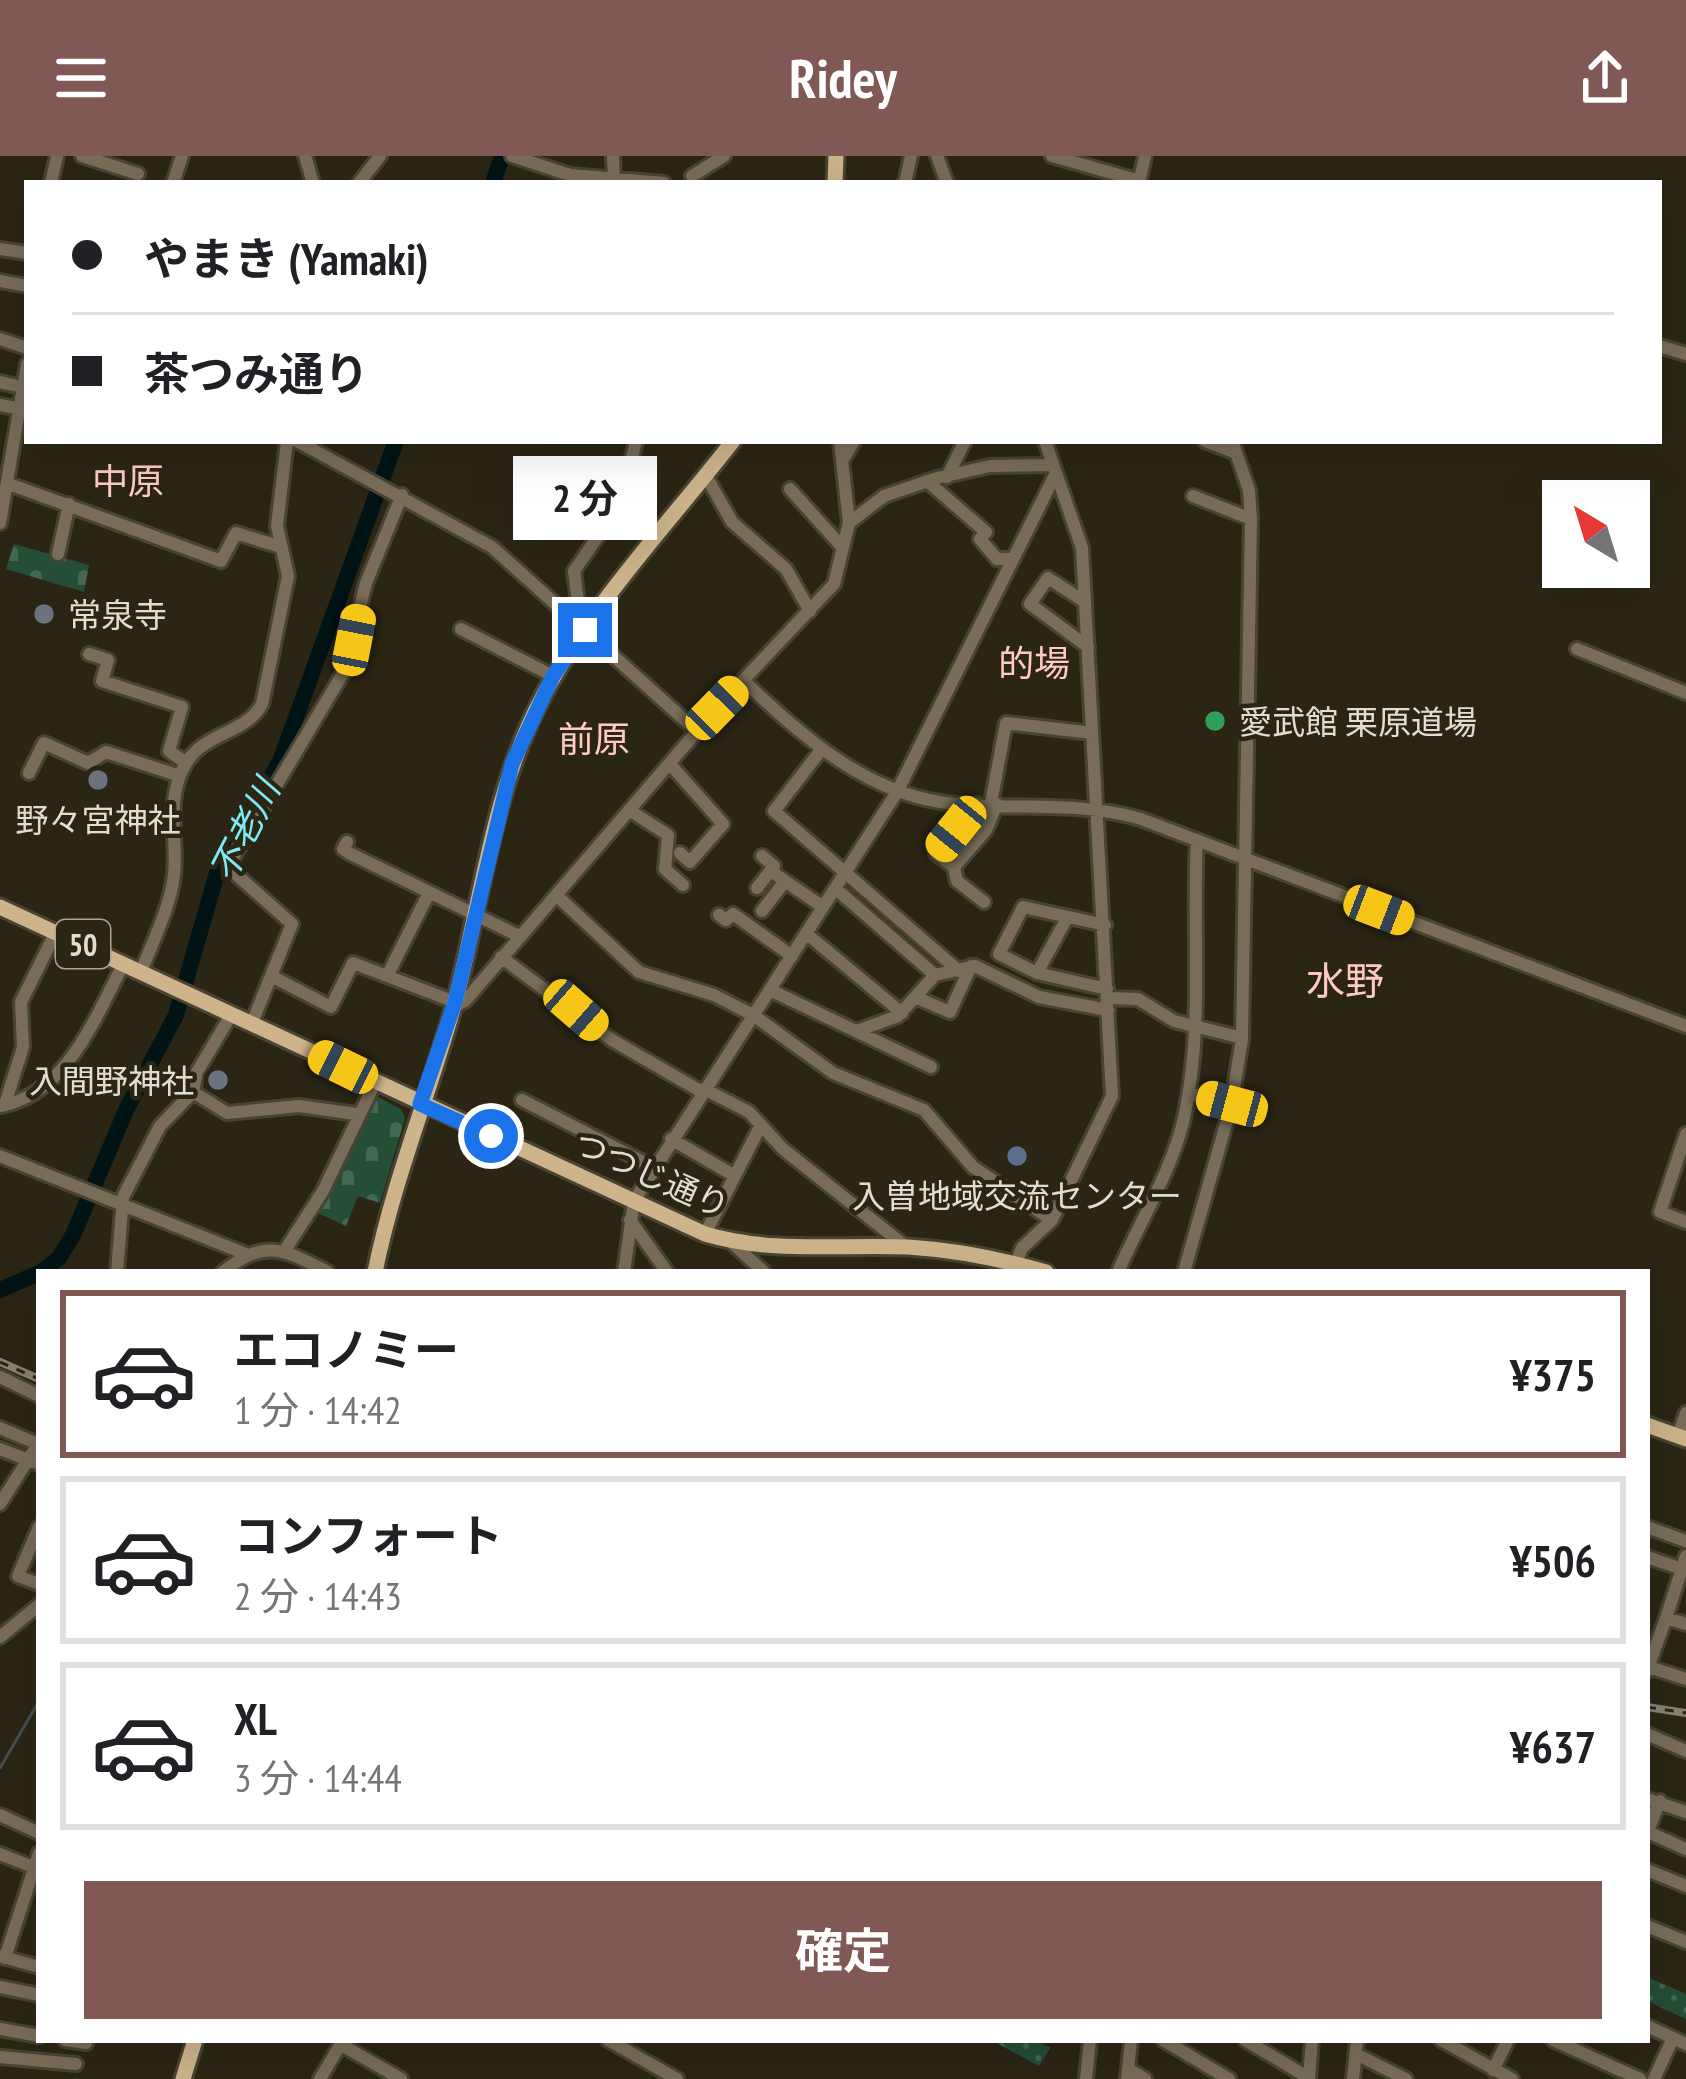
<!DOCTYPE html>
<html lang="ja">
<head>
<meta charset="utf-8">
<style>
	body { margin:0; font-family:"PT Sans Narrow","Noto Sans JP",sans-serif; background:#f6f6f6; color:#202124; height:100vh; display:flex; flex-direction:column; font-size:45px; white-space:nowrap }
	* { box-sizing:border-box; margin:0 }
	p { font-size:39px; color:#757577 }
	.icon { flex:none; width:66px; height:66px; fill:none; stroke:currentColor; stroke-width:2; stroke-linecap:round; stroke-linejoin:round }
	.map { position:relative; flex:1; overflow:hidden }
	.side { position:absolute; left:36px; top:1113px; width:1614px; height:774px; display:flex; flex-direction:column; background:#fff; border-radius:0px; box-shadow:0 12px 48px #0002 }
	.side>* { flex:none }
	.top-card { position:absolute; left:24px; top:24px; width:1638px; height:264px; border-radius:0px; box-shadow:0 12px 48px #0002; display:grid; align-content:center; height:264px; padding:0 48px; background:#fff }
	.needle { width:78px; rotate:322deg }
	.controls { position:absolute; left:1542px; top:324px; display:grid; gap:24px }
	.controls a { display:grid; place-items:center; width:108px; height:108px; border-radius:0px; background:#fff; box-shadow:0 12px 48px #0002; font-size:60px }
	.end { position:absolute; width:54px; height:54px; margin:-27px; border:15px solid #1a73e8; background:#fff; box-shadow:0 0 0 6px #fff }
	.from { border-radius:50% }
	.bubble { position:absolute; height:84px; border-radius:0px; background:#fff; box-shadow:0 12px 48px #0002; font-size:39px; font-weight:700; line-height:84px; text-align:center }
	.car { position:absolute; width:36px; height:72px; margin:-36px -18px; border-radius:15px; box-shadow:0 0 9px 3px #0007; background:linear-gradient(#f5c518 24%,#345 0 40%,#f5c518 0 76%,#345 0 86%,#f5c518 0) }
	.top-card b { display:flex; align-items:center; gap:42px; height:114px; font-size:45px }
	.top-card b+b { border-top:3px solid #e0e0e0 }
	.top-card i { width:30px; height:30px; background:#202124 }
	ul { padding:21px 0 0; list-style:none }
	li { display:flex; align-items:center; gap:36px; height:168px; margin:0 24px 18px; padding:0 24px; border:6px solid #e0e0e0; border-radius:0px }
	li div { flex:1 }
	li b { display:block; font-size:45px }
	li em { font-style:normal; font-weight:700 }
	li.current { border-color:#805954 }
	li>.icon { width:108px; height:108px; stroke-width:1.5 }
	.action { display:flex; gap:24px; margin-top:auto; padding:24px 48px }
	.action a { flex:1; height:138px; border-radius:0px; background:#805954; color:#fff; font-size:48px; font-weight:700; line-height:138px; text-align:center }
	header { display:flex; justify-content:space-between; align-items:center; height:156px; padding:0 48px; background:#805954; color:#fff; font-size:54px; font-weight:700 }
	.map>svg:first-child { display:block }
	.cemetery { fill:url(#cemetery-stones) }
	.park { fill:url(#park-dots) }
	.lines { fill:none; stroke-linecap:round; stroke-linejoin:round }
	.stream { stroke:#44504e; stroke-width:3 }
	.river { stroke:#001315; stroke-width:16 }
	.minor-casing { stroke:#484332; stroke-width:18 }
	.major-casing { stroke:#484332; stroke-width:21 }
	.minor { stroke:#796d59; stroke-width:12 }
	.major { stroke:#cdb48b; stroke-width:15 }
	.rail-casing { stroke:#878374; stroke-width:8 }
	.rail { stroke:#2b2614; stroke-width:3; stroke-dasharray:9; stroke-linecap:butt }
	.route { stroke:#1a73e8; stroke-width:15 }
	.worship-dot { fill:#6b7280; stroke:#2b2614; stroke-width:4.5 }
	.leisure-dot { fill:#2e9e5b; stroke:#2b2614; stroke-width:4.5 }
	.service-dot { fill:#5c6f8a; stroke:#2b2614; stroke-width:4.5 }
	.labels { text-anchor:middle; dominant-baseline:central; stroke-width:9; stroke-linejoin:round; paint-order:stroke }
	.shield { fill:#2b2614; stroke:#aaa699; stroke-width:3 }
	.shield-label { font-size:30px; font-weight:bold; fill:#e1ddd2 }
	.poi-label { font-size:33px; fill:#e1ddd2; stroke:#2b2614; text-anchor:start }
	.street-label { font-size:33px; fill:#e1ddd2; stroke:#2b2614 }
	.neighbourhood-label { font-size:36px; fill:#fecbc1; stroke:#2b2614 }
	.water-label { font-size:36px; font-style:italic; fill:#7cebf6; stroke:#2b2614 }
	.quarter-label { font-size:39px; fill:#fecbc1; stroke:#2b2614 }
</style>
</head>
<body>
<header><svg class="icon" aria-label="menu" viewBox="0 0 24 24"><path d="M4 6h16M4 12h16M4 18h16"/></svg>Ridey<svg class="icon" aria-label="share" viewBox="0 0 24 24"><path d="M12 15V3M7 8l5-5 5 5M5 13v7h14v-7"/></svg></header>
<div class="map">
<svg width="1686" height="1923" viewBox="0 0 1686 1923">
	<defs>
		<pattern id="cemetery-stones" width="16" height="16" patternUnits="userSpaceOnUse" patternTransform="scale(3)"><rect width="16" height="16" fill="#244e36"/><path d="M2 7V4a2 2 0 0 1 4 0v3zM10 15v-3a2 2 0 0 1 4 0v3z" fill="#446752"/></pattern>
		<pattern id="park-dots" width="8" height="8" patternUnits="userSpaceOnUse" patternTransform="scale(3)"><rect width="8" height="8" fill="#244e36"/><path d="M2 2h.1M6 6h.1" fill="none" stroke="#446752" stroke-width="1.8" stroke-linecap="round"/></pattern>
	</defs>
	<rect width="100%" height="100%" fill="#2b2614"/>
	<!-- cemetery -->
	<path class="cemetery" d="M14,388l75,21 -5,27 -78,-23z
		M374,939l27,14 4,9 -25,85 -22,-7 -12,30 -28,-13z"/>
	<!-- park -->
	<path class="park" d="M1647,1821l39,17v25l-39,-18z
		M991,1884h45l14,8 -11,18z"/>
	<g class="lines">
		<!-- stream -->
		<path class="stream" d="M0,1612l39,-67"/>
		<!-- river -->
		<path class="river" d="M493,27l9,-27
			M41,1116l18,-14 14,-23 54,-127 49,-93 41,-142 64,-114 115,-318
			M0,1134l39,-17"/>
		<!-- minor casing -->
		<g class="minor-casing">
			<path id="minor" d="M82,0l56,18
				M305,0l8,27
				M512,0l58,19 94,8
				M613,0l1,26
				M937,0l10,27
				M1052,0l88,25
				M692,20l32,-20
				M51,27l6,-27
				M173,27l9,-27
				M359,27l21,-27
				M905,27l6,-27
				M1139,27l6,-27
				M0,93l27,4
				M0,125l27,5
				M0,183l27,9
				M1659,190l27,8
				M0,226l22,5
				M0,249l21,4
				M297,285l195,106 205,184
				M840,285l9,82
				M1205,285l31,12
				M844,302l10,-17
				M706,320l26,46 54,47 24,42
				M947,321l18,-36
				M927,325l59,51 -6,7 17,20h15
				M9,328l212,77 15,-28 45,14
				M790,333l53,59
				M1193,340l58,23
				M0,367l27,-159
				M58,398l11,-50
				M1085,446l-37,-24 -18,26 58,43
				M581,470l-7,-55 47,-68 15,-62
				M461,473l92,47
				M1577,493l109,44
				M89,498l19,6 -6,21 80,26 -13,44 17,12
				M744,525c60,57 126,116 212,123 62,6 124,-3 185,15l545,207
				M821,594l-47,61 185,160
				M670,608l53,60 -33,38 -10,-9
				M29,617l15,-30 44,20 18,-11 74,24
				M991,647l15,-80 86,10
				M629,654l39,25 -3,34 18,16
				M347,686l-4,7 6,4 170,83
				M954,711l-18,-13 41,-50
				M785,725l38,26
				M757,732l17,-22 -12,-10
				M836,733l99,86 40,-9 64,31 69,13
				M556,739l83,77 75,23 39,20 80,58 91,37 49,57 79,53
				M984,746l-27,-21 -3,-14 32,-37 11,-26
				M762,755l23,-30 -14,-10
				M719,759l7,5 7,-6 59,42
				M1105,769l-82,-18 -24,47 38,19 70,16
				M807,778l95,79
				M501,801l111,83 90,52
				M141,816c12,-31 29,-64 33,-97 4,-37 -9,-75 11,-110 18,-33 60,-30 77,-61l26,-128 -11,-50 10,-85
				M1037,817l30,-55
				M387,820l42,-83
				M273,821l58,30 22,-44 102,39
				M770,834l161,77
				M915,841l35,15 21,-46
				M1108,842l30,1 36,22 68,17
				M453,851l12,-6 252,-293 117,-124 15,-61 35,-27 53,-18 53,-12 63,-1
				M252,867l40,-99 -62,-55 3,-11 112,-188 21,-87 36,-88
				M857,875l41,-15 37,-41
				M704,933l45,23 34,37 122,97
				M193,936l34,21 72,-7 57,8
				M1189,937l43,11
				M522,944l131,67
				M5,948l18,-57 -2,-45 35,-70
				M0,950c66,-11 95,-88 124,-143
				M1686,978l-26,78 26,10
				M671,983l64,37
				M0,1000l246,98
				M630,1064l37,52
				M705,1078l56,-109
				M730,1085l34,31
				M285,1094l38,-59 52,-108
				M1016,1107l6,-15 30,-28 60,-124 -30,-548 -37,-107
				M117,1116l6,-75 37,-71 33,-34 4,-20 34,-57
				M223,1116c42,-34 60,-23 105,0
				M624,1116l10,-71 263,-409 159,-319
				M1118,1116c21,-49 54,-101 66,-154 20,-91 8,-185 13,-278
				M1184,1116l47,-166 11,-67 9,-520 -2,-29 -17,-49
				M0,1221l39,19
				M0,1272l38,16 -38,60
				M1678,1280l8,-23
				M0,1293l39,15
				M39,1371l-21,49 21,8
				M1647,1371l39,14
				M1686,1400l-20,62 20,6
				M1647,1401l38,13
				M0,1481l39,-32
				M1649,1511l37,12
				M1647,1515l19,-53
				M1647,1578l39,17
				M1647,1643l39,13
				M0,1659l39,18
				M1648,1676l38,17
				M1647,1677l13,-32
				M0,1698l33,13
				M1647,1714l39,16
				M1647,1770l39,16
				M0,1800l39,11
				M5,1802l34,-105
				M0,1831l39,8
				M1647,1870l39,18
				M0,1873l39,7
				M65,1884l21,3
				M608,1884l69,39
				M1163,1884l66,39
				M1245,1884l64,38
				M1441,1884l71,39
				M1553,1884l87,39
				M340,1888l61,35
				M1356,1898l50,25
				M0,1901l76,7
				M1128,1913l17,10
				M1493,1914l15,-30
				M320,1923l23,-39
				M1086,1923l4,-39
				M1127,1923l4,-39
				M1309,1923l3,-39
				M1353,1923l4,-39
				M1654,1923l19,-41"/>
		</g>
		<!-- major casing -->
		<g class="major-casing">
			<path id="major" d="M835,27l1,-27
				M0,751l705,327c68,20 133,10 203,13 47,3 93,12 138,25
				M375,1116c19,-94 55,-179 80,-270 27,-103 37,-211 88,-306 49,-92 126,-173 190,-255
				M1647,1269l39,14
				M183,1923l12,-39"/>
		</g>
		<!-- minor -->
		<use href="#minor" class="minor"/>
		<!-- major -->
		<use href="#major" class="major"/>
		<!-- rail casing -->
		<g class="rail-casing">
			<path id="rail" d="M0,1206l39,17
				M1647,1551l39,6"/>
		</g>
		<!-- rail -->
		<use href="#rail" class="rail"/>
	</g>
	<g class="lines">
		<!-- route -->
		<path class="route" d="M491,980l-71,-32 35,-102 57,-238 41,-88 32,-46"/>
	</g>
	<!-- markers -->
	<g class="worship-dot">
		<circle cx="44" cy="458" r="12"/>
		<circle cx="98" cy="624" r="12"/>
		<circle cx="218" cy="924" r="12"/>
	</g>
	<circle class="leisure-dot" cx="1215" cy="565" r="12"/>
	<circle class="service-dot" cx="1017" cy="1000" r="12"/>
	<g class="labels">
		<!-- shield labels -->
		<rect class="shield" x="56" y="764" width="54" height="48" rx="9"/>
		<g class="shield-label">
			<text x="83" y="788">50</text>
		</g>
		<!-- poi labels -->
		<g class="poi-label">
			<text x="68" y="458">常泉寺</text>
			<text x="1239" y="565">愛武館 栗原道場</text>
			<text x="98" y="663" text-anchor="middle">野々宮神社</text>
			<text x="194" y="924" text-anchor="end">入間野神社</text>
			<text x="1017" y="1039" text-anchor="middle">入曽地域交流センター</text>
		</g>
		<!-- street labels -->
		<g class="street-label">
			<text transform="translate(652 1018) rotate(24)">つつじ通り</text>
		</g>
		<!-- neighbourhood labels -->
		<g class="neighbourhood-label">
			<text x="128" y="324">中原</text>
			<text x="1034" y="506">的場</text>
			<text x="594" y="582">前原</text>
		</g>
		<!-- water labels -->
		<g class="water-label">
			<text transform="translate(244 674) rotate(-63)">不老川</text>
		</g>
		<!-- quarter labels -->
		<g class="quarter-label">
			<text x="1345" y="824">水野</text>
		</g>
	</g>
</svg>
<div class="controls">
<a><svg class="needle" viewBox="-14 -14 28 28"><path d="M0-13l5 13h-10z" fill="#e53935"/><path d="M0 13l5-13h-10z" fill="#757577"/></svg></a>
</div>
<i class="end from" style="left:491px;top:980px"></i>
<i class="end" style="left:585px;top:474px"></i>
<div class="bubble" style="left:513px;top:300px;width:144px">2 分</div>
<i class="car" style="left:354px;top:484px;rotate:11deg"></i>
<i class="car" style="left:717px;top:552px;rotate:44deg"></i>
<i class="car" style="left:956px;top:673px;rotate:219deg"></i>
<i class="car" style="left:1379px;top:754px;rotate:111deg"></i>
<i class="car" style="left:576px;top:854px;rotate:131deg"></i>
<i class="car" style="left:343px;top:911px;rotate:296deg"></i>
<i class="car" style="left:1232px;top:948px;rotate:285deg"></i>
<div class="top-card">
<b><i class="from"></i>やまき (Yamaki)</b>
<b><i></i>茶つみ通り</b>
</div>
<section class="side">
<ul>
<li class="current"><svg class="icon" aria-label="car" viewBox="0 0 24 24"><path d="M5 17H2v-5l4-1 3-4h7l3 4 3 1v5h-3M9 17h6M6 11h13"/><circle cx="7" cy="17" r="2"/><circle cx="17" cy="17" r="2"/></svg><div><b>エコノミー</b><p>1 分 · 14:42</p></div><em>¥375</em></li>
<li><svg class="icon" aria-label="car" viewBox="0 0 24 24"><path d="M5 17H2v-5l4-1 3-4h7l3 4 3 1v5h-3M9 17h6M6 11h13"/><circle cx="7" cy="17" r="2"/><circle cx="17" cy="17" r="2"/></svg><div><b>コンフォート</b><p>2 分 · 14:43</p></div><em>¥506</em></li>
<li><svg class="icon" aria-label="car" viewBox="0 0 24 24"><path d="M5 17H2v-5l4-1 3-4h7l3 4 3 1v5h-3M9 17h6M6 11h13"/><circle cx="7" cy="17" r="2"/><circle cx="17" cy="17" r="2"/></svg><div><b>XL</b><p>3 分 · 14:44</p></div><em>¥637</em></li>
</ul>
<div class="action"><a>確定</a></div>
</section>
</div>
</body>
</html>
